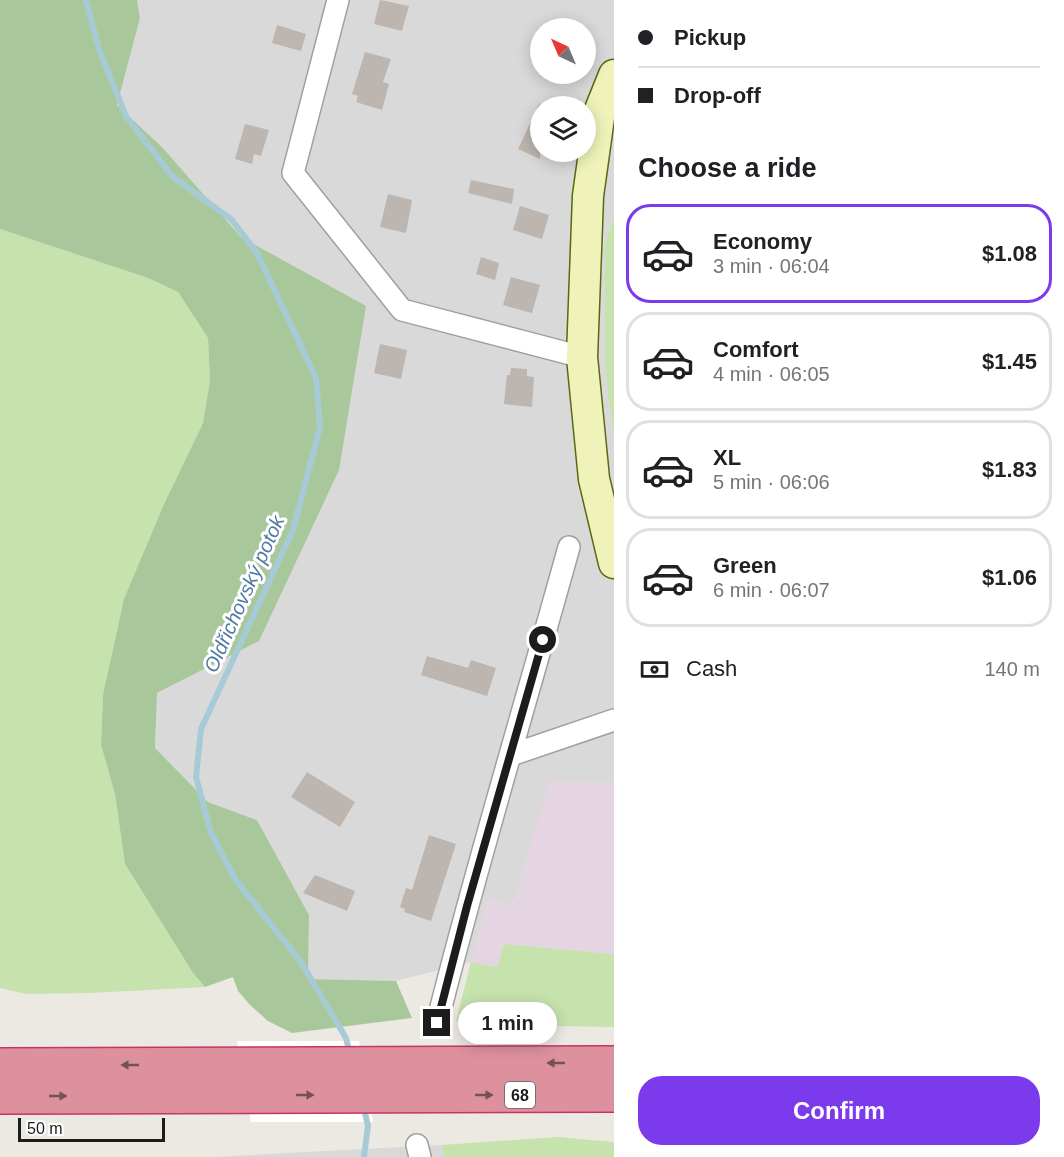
<!DOCTYPE html>
<html lang="en">
<head>
<meta charset="utf-8">
<style>
	body { margin:0; font-family:Arial,sans-serif; background:#f6f6f6; color:#202124; height:100vh; display:flex; flex-direction:column; font-size:22px; white-space:nowrap }
	* { box-sizing:border-box; margin:0 }
	p { font-size:20px; color:#757577 }
	.icon { flex:none; width:33px; height:33px; fill:none; stroke:currentColor; stroke-width:2; stroke-linecap:round; stroke-linejoin:round }
	.map { position:relative; flex:1; overflow:hidden }
	.sheet { display:flex; flex-direction:column; background:#fff; width:450px }
	.sheet>* { flex:none }
	.banner { display:grid; align-content:center; height:132px; padding:0 24px; background:#fff }
	.needle { width:39px; rotate:316deg }
	.tools { position:absolute; left:530px; top:18px; display:grid; gap:12px }
	.tools a { display:grid; place-items:center; width:66px; height:66px; border-radius:50%; background:#fff; box-shadow:0 3px 15px #0003; font-size:30px }
	.scale { position:absolute; left:18px; bottom:15px; width:147px; box-sizing:border-box; padding-left:6px; border:3px solid #1c1c1c; border-top:0; font-size:16px; line-height:21px; white-space:nowrap; color:#1c1c1c; -webkit-text-stroke:4px #fff; paint-order:stroke }
	.end { position:absolute; width:27px; height:27px; margin:-14px; border:8px solid #1c1c1c; background:#fff; box-shadow:0 0 0 3px #fff }
	.from { border-radius:50% }
	.bubble { position:absolute; height:42px; border-radius:21px; background:#fff; box-shadow:0 3px 15px #0003; font-size:20px; font-weight:600; line-height:42px; text-align:center }
	.banner b { display:flex; align-items:center; gap:21px; height:57px; font-size:22px }
	.banner b+b { border-top:2px solid #e0e0e0 }
	.banner i { width:15px; height:15px; background:#202124 }
	ul { padding:0; list-style:none }
	li { display:flex; align-items:center; gap:18px; height:99px; margin:0 12px 9px; padding:0 12px; border:3px solid #e0e0e0; border-radius:24px }
	li div { flex:1 }
	li b { display:block; font-size:22px }
	li em { font-style:normal; font-weight:600 }
	li.active { border-color:#7c3aed }
	li>.icon { width:54px; height:54px; stroke-width:1.5 }
	h2 { padding:0 24px; font-size:27px; line-height:72px }
	.pay { display:flex; align-items:center; gap:15px; height:66px; padding:0 24px; font-size:22px }
	.pay p { margin-inline-start:auto }
	.button { display:flex; gap:12px; margin-top:auto; padding:12px 24px }
	.button a { flex:1; height:69px; border-radius:24px; background:#7c3aed; color:#fff; font-size:24px; font-weight:600; line-height:69px; text-align:center }
	main { display:flex; flex:1; min-height:0 }
	.map>svg:first-child { display:block }
	.residential { fill:#dad9d9; fill-rule:evenodd }
	.industrial { fill:#e5d5e2 }
	.grass { fill:#c6e2ad }
	.forest { fill:#a8c89b }
	.pier { fill:#fff }
	.lines { fill:none; stroke-linecap:round; stroke-linejoin:round }
	.stream { stroke:#a7cbd6; stroke-width:6 }
	.building { fill:#bcb5b0 }
	.street-casing { stroke:#a0a0a0; stroke-width:24 }
	.secondary-casing { stroke:#5c670f; stroke-width:33 }
	.highway-casing { stroke:#c63464; stroke-width:36 }
	.street { stroke:#fff; stroke-width:21 }
	.secondary { stroke:#eff3ba; stroke-width:30 }
	.highway { stroke:#dd919e; stroke-width:33 }
	.oneway { fill:#735156 }
	.route { stroke:#1c1c1c; stroke-width:8 }
	.labels { text-anchor:middle; dominant-baseline:central; stroke-width:6; stroke-linejoin:round; paint-order:stroke }
	.shield { fill:#fff; stroke:#606060; stroke-width:1.5 }
	.shield-label { font-size:16px; font-weight:bold; fill:#1c1c1c }
	.water-label { font-size:20px; font-style:italic; fill:#5279a2; stroke:#fff }
</style>
</head>
<body>
<main>
<div class="map">
<svg width="614" height="1157" viewBox="0 0 614 1157">
	<rect width="100%" height="100%" fill="#ece9e3"/>
	<!-- residential -->
	<path class="residential" d="M137,0h477v215l-9,28v121l4,40 5,30v349l-52,-1 -50,123 -23,-7 -18,64 -75,19 -88,-2 1,-64 -52,-95 -49,-18 -53,-54 2,-55 102,-52 107,-334 -125,-70 -79,-90 -45,-42 23,-87zM540,28h45v46h-45zM540,106h45v46h-45z
		M441,1145l3,12h-232z"/>
	<!-- industrial -->
	<path class="industrial" d="M550,779l12,3 52,1v171l-110,-10 -7,23 -26,-5 18,-64 24,6z"/>
	<!-- grass -->
	<path class="grass" d="M614,216v218l-5,-30 -4,-40v-121z
		M0,229l148,49 30,14 30,46 2,43 -7,42 -38,79 -62,193 -2,50 14,49 10,70 68,109 12,14 -115,6 -64,1 -26,-6z
		M504,944l110,10v73l-127,-2 -31,-4 15,-59 26,5z
		M557,1137l57,5v15h-170l-3,-12z"/>
	<!-- forest -->
	<path class="forest" d="M0,0h137l3,18 -23,87 45,42 79,90 125,69 -27,164 -80,171 -102,52 -2,55 53,54 49,18 52,95 -1,64 88,2 16,37 -120,15 -24,-12 -18,-16 -12,-14 -5,-14 -28,10 -12,-14 -68,-109 -10,-70 -14,-49 2,-50 21,-96 41,-97 38,-79 7,-42 -2,-43 -30,-46 -30,-14 -148,-49z"/>
	<!-- pier -->
	<path class="pier" d="M237,1041h122l14,81h-122z"/>
	<g class="lines">
		<!-- stream -->
		<path class="stream" d="M86,0l13,49 27,67 46,60 60,44 25,33 59,125 4,49 -27,103 -92,199 -5,48 15,56 24,46 66,83 45,76 4,16
			M363,1104l5,22 -4,31"/>
	</g>
	<!-- building -->
	<path class="building" d="M380,0l29,6 -7,25 -28,-7z
		M277,25l29,9 -5,17 -29,-8z
		M365,52l26,7 -8,23 6,2 -7,26 -26,-8 2,-6 -6,-2z
		M540,102v57l-22,-10z
		M245,124l24,6 -8,26 -7,-2 -2,10 -17,-5z
		M471,180l43,9 -2,15 -44,-11z
		M388,194l24,6 -6,33 -26,-6z
		M520,206l29,9 -7,24 -29,-9z
		M481,257l18,6 -4,17 -19,-6z
		M511,277l29,8 -8,28 -29,-8z
		M380,344l27,6 -6,29 -27,-6z
		M511,368l16,1v7l7,1 -2,30 -28,-3 3,-29h3z
		M427,656l41,12 3,-8 25,8 -9,28 -66,-21z
		M307,772l48,30 -15,25 -49,-30z
		M429,835l27,9 -25,77 -27,-9 1,-3 -5,-2 6,-19 6,2z
		M315,875l40,16 -8,20 -44,-18z"/>
	<g class="lines">
		<!-- street casing -->
		<g class="street-casing">
			<path id="street" d="M338,0l-45,173 109,137 180,47
				M511,755l103,-35
				M437,1023c40,-160 88,-317 132,-476
				M417,1145l3,12"/>
		</g>
		<!-- secondary casing -->
		<g class="secondary-casing">
			<path id="secondary" d="M614,75l-14,35 -12,86 -6,161 12,122 20,84"/>
		</g>
		<!-- highway casing -->
		<g class="highway-casing">
			<path id="highway" d="M0,1065l614,-2
				M0,1097l614,-2"/>
		</g>
		<!-- street -->
		<use href="#street" class="street"/>
		<!-- secondary -->
		<use href="#secondary" class="secondary"/>
		<!-- highway -->
		<use href="#highway" class="highway"/>
	</g>
	<!-- one-way arrows -->
	<defs><path id="oneway-solid" d="M-6-.8H1V-3.2L6.5 0L1 3.2V.8H-6Z" transform="scale(1.5)"/></defs>
	<g class="oneway">
		<use href="#oneway-solid" transform="translate(556 1063) rotate(180)"/>
		<use href="#oneway-solid" transform="translate(130 1065) rotate(180)"/>
		<use href="#oneway-solid" transform="translate(305 1095)"/>
		<use href="#oneway-solid" transform="translate(484 1095)"/>
		<use href="#oneway-solid" transform="translate(58 1096)"/>
	</g>
	<g class="lines">
		<!-- route -->
		<path class="route" d="M437,1023l30,-117 76,-266"/>
	</g>
	<g class="labels">
		<!-- shield labels -->
		<rect class="shield" x="505" y="1082" width="30" height="26" rx="4.5"/>
		<g class="shield-label">
			<text x="520" y="1095">68</text>
		</g>
		<!-- water labels -->
		<g class="water-label">
			<text transform="translate(244 594) rotate(-66)">Oldřichovský potok</text>
		</g>
	</g>
</svg>
<div class="tools">
<a><svg class="needle" viewBox="-14 -14 28 28"><path d="M0-13l5 13h-10z" fill="#e53935"/><path d="M0 13l5-13h-10z" fill="#757577"/></svg></a>
<a><svg class="icon" aria-label="layers" viewBox="0 0 24 24"><path d="M12 4l9 5-9 5-9-5zM3 14l9 5 9-5"/></svg></a>
</div>
<div class="scale">50 m</div>
<i class="end from" style="left:543px;top:640px"></i>
<i class="end" style="left:437px;top:1023px"></i>
<div class="bubble" style="left:458px;top:1002px;width:99px">1 min</div>
</div>
<section class="sheet">
<div class="banner">
<b><i class="from"></i>Pickup</b>
<b><i></i>Drop-off</b>
</div>
<h2>Choose a ride</h2>
<ul>
<li class="active"><svg class="icon" aria-label="car" viewBox="0 0 24 24"><path d="M5 17H2v-5l4-1 3-4h7l3 4 3 1v5h-3M9 17h6M6 11h13"/><circle cx="7" cy="17" r="2"/><circle cx="17" cy="17" r="2"/></svg><div><b>Economy</b><p>3 min · 06:04</p></div><em>$1.08</em></li>
<li><svg class="icon" aria-label="car" viewBox="0 0 24 24"><path d="M5 17H2v-5l4-1 3-4h7l3 4 3 1v5h-3M9 17h6M6 11h13"/><circle cx="7" cy="17" r="2"/><circle cx="17" cy="17" r="2"/></svg><div><b>Comfort</b><p>4 min · 06:05</p></div><em>$1.45</em></li>
<li><svg class="icon" aria-label="car" viewBox="0 0 24 24"><path d="M5 17H2v-5l4-1 3-4h7l3 4 3 1v5h-3M9 17h6M6 11h13"/><circle cx="7" cy="17" r="2"/><circle cx="17" cy="17" r="2"/></svg><div><b>XL</b><p>5 min · 06:06</p></div><em>$1.83</em></li>
<li><svg class="icon" aria-label="car" viewBox="0 0 24 24"><path d="M5 17H2v-5l4-1 3-4h7l3 4 3 1v5h-3M9 17h6M6 11h13"/><circle cx="7" cy="17" r="2"/><circle cx="17" cy="17" r="2"/></svg><div><b>Green</b><p>6 min · 06:07</p></div><em>$1.06</em></li>
</ul>
<div class="pay"><svg class="icon" aria-label="cash" viewBox="0 0 24 24"><path d="M3 7h18v10H3z"/><circle cx="12" cy="12" r="2"/></svg>Cash<p>140 m</p></div>
<div class="button"><a>Confirm</a></div>
</section>
</main>
</body>
</html>
